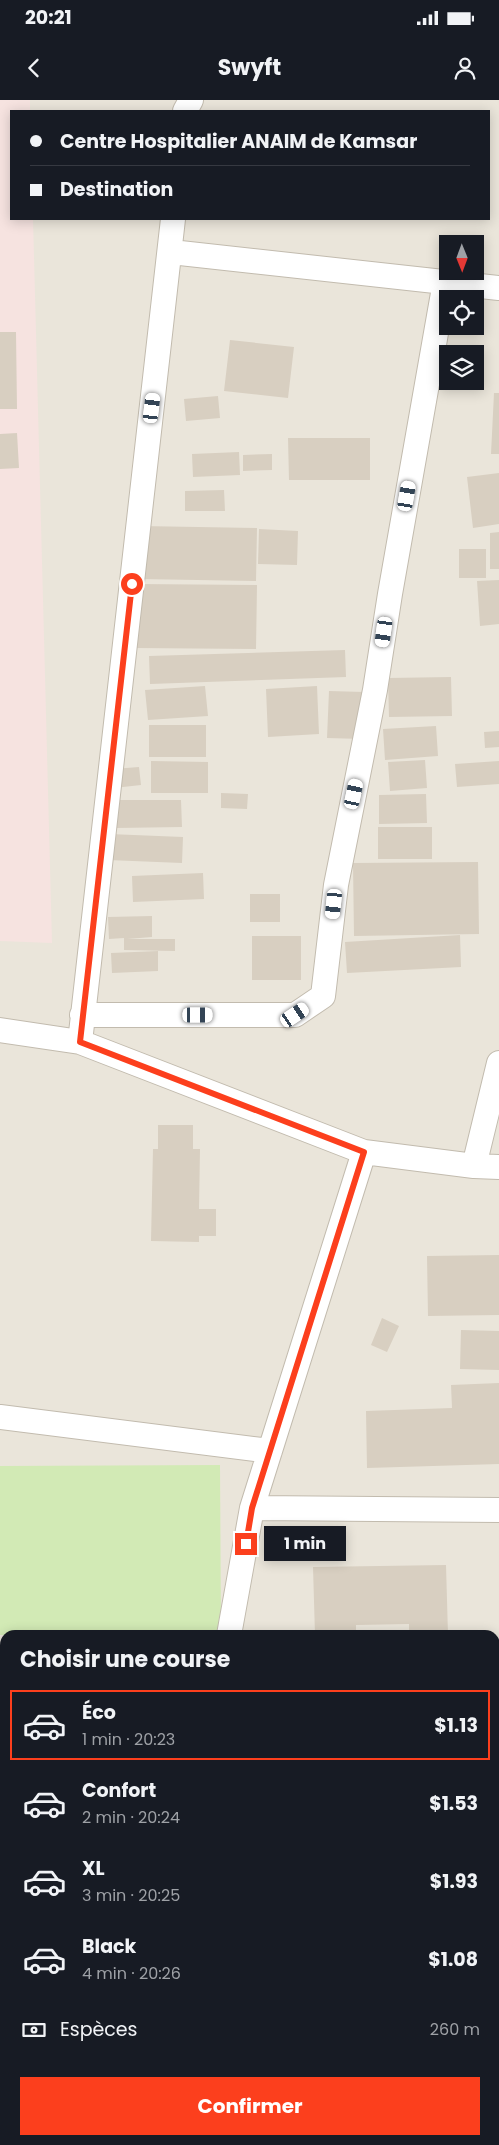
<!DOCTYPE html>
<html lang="fr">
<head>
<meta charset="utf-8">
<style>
	body { margin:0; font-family:Poppins,sans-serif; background:#242831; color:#f1f3f6; height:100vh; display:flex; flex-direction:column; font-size:19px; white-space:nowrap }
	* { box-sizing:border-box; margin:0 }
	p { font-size:16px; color:#9ea1a6 }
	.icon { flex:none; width:28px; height:28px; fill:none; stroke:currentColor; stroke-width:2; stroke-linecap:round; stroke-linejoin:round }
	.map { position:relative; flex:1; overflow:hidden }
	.drawer { position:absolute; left:0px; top:1530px; width:500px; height:515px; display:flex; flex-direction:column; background:#171b24; border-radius:15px 15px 0 0; box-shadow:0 2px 12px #0003 }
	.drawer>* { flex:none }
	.hud { position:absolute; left:10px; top:10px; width:480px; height:110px; border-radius:0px; box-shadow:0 2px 12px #0003; display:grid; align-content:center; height:110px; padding:0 20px; background:#171b24 }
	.needle { width:32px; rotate:179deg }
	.buttons { position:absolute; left:439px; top:135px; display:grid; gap:10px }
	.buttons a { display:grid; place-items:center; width:45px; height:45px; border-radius:0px; background:#171b24; box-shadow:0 2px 12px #0003; font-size:25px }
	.end { position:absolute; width:22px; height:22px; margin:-11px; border:6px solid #fc3f1d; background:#fff; box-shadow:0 0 0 2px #fff }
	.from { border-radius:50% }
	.bubble { position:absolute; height:35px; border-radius:0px; background:#171b24; box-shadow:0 2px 12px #0003; font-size:16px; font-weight:700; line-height:35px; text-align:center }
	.car { position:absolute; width:15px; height:30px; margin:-15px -8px; border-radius:6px; box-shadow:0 0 4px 1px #0007; background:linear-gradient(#fff 24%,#345 0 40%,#fff 0 76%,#345 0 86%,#fff 0) }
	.hud b { display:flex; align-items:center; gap:18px; height:48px; font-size:19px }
	.hud b+b { border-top:1px solid #363941 }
	.hud i { width:12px; height:12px; background:#f1f3f6 }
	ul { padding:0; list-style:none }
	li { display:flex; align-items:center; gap:15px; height:70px; margin:0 10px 8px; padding:0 10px; border:2px solid transparent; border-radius:0px }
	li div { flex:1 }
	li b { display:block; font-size:19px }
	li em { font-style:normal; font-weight:700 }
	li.current { border-color:#fc3f1d }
	li>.icon { width:45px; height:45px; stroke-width:1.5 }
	h2 { padding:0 20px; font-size:22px; line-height:60px }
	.pay { display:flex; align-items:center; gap:12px; height:55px; padding:0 20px; font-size:19px }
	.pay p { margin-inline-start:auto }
	.primary-button { display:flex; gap:10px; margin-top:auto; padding:10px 20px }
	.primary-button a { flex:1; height:58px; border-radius:0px; background:#fc3f1d; color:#fff; font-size:20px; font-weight:700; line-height:58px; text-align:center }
	.status { display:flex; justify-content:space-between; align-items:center; height:35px; padding:0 25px; background:#171b24; direction:ltr }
	.status svg { height:14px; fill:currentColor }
	header { display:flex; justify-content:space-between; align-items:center; height:65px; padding:0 20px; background:#171b24; font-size:22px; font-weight:700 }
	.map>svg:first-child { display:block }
	.residential { fill:#eae5da; fill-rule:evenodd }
	.medical { fill:#f6e3e0 }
	.green { fill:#d2eab5 }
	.building { fill:#d8cfc1 }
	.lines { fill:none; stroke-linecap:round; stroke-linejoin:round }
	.lane-casing { stroke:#c2bbae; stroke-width:13 }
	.street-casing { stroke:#c2bbae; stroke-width:26 }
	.lane { stroke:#fff; stroke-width:11 }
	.street { stroke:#fff; stroke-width:24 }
	.route { stroke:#fc3f1d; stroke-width:6 }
</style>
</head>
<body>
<div class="status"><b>20:21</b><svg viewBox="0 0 49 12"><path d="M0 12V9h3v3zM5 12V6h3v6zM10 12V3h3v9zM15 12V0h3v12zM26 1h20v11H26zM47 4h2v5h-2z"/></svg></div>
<header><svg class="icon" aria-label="back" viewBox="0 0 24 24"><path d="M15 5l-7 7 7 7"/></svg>Swyft<svg class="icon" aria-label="person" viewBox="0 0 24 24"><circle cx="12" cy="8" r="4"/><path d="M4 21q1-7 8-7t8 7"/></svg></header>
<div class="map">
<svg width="499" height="2045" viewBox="0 0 499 2045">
	<rect width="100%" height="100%" fill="#f6f3ec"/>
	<!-- residential -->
	<path class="residential" d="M0,0h499v2045h-499zM11,11h478v108h-478zM448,144h27v27h-27zM448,199h27v27h-27zM448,254h27v27h-27zM5,1535h490v505h-490z"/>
	<!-- medical -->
	<path class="medical" d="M0,0h30v11h-19v108h22l19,724 -52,-2z"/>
	<!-- green -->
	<path class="green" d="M220,1365l1,169 -221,1v-169z"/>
	<!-- building -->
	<path class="building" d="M0,232h16l1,77h-17z
		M230,240l64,7 -6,51 -64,-7z
		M494,293h5v61h-8z
		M218,296l2,22 -34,3 -2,-22z
		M17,333l2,35 -19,1v-35z
		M288,338h82v42h-81z
		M239,352l1,23 -47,2 -1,-23z
		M272,354v16l-29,1v-16z
		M499,373v51l-26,4 -6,-51z
		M224,390l1,21h-40v-20z
		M140,426l117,2 -1,53 -117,-2z
		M259,429l39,2 -1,34 -39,-1z
		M499,432v37h-9v-36z
		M459,449h27v29h-27z
		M499,480v44l-19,2 -3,-45z
		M136,484l121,1 -1,64 -121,-1z
		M345,550l1,27 -196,7 -1,-28z
		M451,577l1,39 -63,1 -1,-39z
		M205,586l3,30 -60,4 -3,-30z
		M317,586l2,48 -51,3 -2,-48z
		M329,591l35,1 -2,47 -35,-1z
		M149,625h57v32h-57z
		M436,626l2,30 -53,4 -2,-31z
		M499,631v16l-14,1 -1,-16z
		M425,660l2,28 -37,3 -2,-29z
		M151,661l57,1v31h-57z
		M499,661v23l-42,3 -2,-23z
		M139,667l2,18 -27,3 -1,-19z
		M221,693l27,1 -1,15 -26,-1z
		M426,694l1,29 -48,1v-29z
		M116,700h65l1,27 -66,1z
		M378,727h54v32h-54z
		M109,734l74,3 -1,26 -74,-3z
		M478,762l1,72 -125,2 -1,-73z
		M203,773l1,26 -71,3 -1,-26z
		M250,794h30v28h-30z
		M152,816v21l-25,2h48v12l-51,-1v-12l-15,1 -1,-22z
		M460,835l1,32 -114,6 -2,-31z
		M252,836h49v44h-49z
		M158,851v20l-46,2 -1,-20z
		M158,1025h35v24h7l-1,60h17v27h-17v6l-48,-1 2,-92h5z
		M499,1155v60l-71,1 -1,-60z
		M382,1218l17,8 -12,26 -16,-7z
		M461,1230l38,1v39l-39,-1z
		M499,1283v81l-132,4 -1,-57 86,-3 -1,-23z
		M446,1465l2,70h-39v-11l-53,1v10h-41l-2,-68z
		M0,1633h5v35l-5,-1z
		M495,1634h4v67h-4z
		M0,1703l5,1v36l-5,-1z
		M0,1740l5,1v106l-5,-1z
		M210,2040h47v5h-47z"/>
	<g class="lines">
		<!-- lane casing -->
		<g class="lane-casing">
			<path id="lane" d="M0,1581l5,-3"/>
		</g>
		<!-- street casing -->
		<g class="street-casing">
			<path id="street" d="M185,11l6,-11
				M171,152l328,36
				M82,915h213l28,-19 13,-111 39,-195 15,-96 55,-312
				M0,930l80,12 284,110 110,14 25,1
				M80,942l93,-823
				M474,1066l25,-103
				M0,1317l270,34
				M252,1408l247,2
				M229,1535l23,-127 112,-356
				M495,1746h4
				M145,2045l1,-5"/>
		</g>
		<!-- lane -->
		<use href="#lane" class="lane"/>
		<!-- street -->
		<use href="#street" class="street"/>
	</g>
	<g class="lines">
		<!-- route -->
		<path class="route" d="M132,484l-52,458 284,110 -112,356 -6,36"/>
	</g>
</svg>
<div class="buttons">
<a><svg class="needle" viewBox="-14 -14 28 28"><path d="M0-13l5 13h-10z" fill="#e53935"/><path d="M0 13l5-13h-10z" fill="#9ea1a6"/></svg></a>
<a><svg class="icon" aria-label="locate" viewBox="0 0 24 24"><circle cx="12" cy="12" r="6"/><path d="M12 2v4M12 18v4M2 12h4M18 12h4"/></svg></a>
<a><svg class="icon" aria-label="layers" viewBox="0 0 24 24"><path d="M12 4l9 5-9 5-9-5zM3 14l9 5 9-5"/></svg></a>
</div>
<i class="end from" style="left:132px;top:484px"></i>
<i class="end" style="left:246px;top:1444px"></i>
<div class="bubble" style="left:264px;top:1426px;width:82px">1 min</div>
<i class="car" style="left:152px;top:308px;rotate:7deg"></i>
<i class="car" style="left:407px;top:396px;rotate:10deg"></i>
<i class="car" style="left:384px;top:532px;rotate:188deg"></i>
<i class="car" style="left:354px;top:694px;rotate:12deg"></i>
<i class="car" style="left:334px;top:804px;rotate:186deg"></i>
<i class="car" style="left:198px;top:915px;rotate:90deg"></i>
<i class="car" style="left:295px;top:915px;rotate:56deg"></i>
<div class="hud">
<b><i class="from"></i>Centre Hospitalier ANAIM de Kamsar</b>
<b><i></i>Destination</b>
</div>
<section class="drawer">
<h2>Choisir une course</h2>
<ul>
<li class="current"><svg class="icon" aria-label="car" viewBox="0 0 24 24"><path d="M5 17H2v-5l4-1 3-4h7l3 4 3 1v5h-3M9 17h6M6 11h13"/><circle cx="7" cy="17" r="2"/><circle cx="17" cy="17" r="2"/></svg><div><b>Éco</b><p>1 min · 20:23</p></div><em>$1.13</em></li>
<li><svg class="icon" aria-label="car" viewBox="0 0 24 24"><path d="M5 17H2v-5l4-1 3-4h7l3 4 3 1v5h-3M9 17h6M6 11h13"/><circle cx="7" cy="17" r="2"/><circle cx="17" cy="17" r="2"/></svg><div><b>Confort</b><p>2 min · 20:24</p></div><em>$1.53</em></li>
<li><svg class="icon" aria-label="car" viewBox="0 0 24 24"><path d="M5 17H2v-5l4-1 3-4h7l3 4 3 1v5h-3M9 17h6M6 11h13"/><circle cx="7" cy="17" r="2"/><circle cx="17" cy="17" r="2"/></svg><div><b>XL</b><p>3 min · 20:25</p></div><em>$1.93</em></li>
<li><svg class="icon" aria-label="car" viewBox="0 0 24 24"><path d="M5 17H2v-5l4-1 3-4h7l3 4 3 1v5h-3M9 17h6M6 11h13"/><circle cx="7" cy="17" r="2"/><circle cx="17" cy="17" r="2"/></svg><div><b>Black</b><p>4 min · 20:26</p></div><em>$1.08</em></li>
</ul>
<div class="pay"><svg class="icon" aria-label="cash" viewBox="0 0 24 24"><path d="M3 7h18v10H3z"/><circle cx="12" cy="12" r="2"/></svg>Espèces<p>260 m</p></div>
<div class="primary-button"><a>Confirmer</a></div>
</section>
</div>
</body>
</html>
